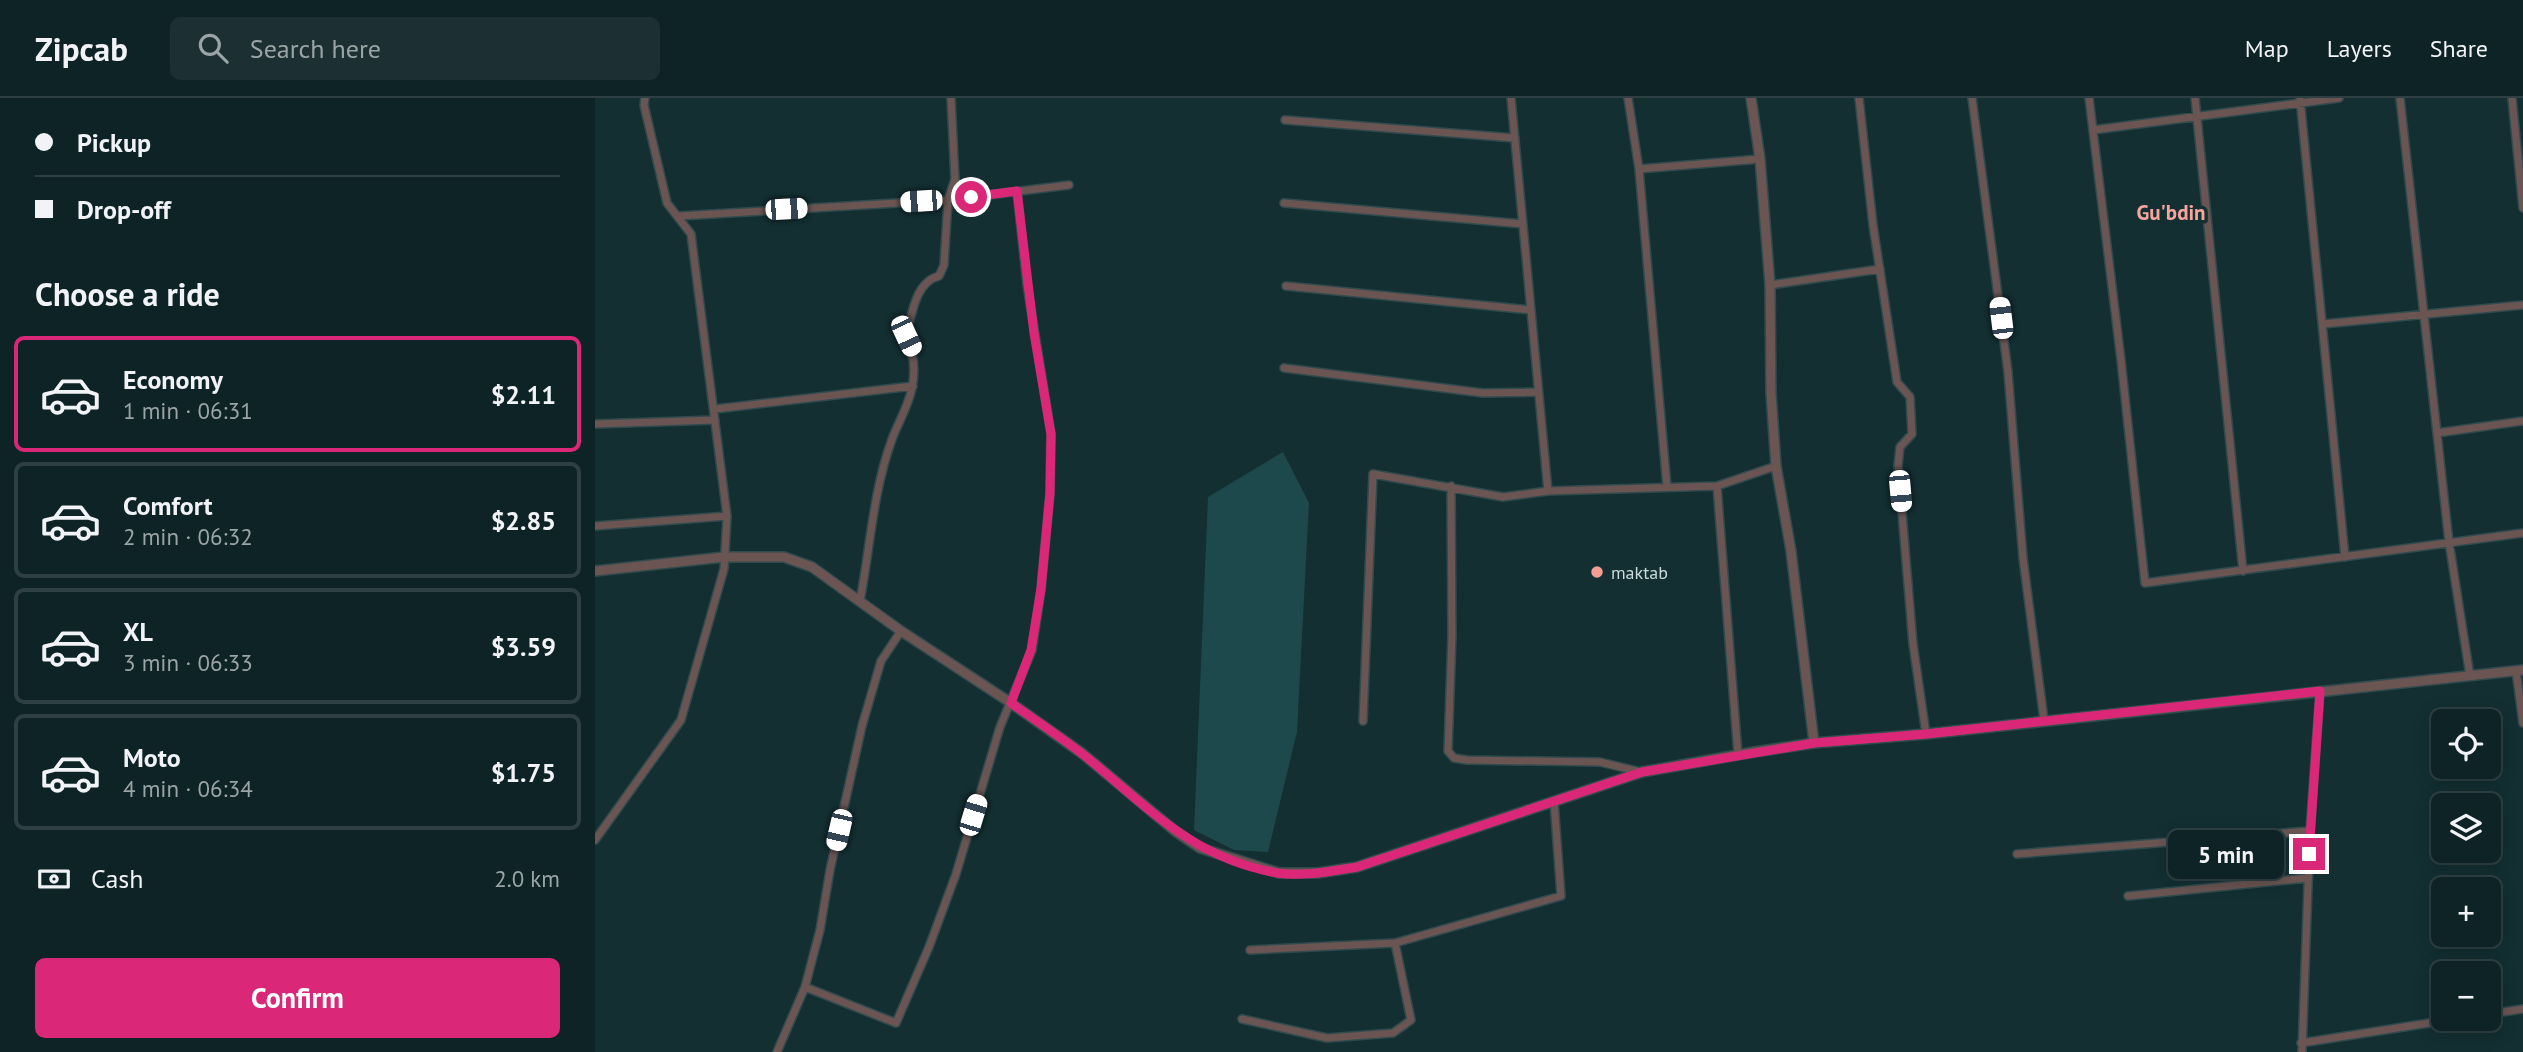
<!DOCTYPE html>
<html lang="en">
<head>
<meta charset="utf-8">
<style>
	body { margin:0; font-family:"PT Sans",sans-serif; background:#1c2f32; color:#f1f3f6; height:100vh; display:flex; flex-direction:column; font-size:26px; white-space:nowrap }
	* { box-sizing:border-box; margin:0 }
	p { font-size:23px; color:#9ba4a7 }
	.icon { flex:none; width:38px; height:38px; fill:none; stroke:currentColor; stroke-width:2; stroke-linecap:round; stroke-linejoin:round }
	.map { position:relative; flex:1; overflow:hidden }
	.details { display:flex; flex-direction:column; background:#0e2326; width:595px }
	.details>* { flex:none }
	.guide { display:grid; align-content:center; height:154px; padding:0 35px; background:#0e2326 }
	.tools { position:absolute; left:1836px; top:611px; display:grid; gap:14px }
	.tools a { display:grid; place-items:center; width:70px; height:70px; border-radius:10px; background:#0e2326; box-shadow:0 4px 18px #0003,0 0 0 2px #2e4043; font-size:35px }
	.end { position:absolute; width:32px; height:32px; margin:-16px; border:9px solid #db2777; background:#fff; box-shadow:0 0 0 4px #fff }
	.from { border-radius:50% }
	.bubble { position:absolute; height:49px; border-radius:10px; background:#0e2326; box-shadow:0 4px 18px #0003,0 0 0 2px #2e4043; font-size:23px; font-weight:600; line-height:49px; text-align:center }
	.car { position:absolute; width:21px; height:42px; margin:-21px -10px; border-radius:9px; box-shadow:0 0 5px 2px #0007; background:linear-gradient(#fff 24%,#345 0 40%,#fff 0 76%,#345 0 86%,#fff 0) }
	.guide b { display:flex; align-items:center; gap:24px; height:66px; font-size:26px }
	.guide b+b { border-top:2px solid #2e4043 }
	.guide i { width:18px; height:18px; background:#f1f3f6 }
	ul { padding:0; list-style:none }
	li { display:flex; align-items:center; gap:21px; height:116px; margin:0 14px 10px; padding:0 21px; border:4px solid #2e4043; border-radius:10px }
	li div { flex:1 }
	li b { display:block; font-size:26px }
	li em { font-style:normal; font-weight:600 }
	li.selected { border-color:#db2777 }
	li>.icon { width:63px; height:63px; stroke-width:1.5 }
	h2 { padding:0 35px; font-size:32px; line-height:84px }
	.pay { display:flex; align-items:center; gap:18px; height:77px; padding:0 35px; font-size:26px }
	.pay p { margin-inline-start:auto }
	.action { display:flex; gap:14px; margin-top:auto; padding:14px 35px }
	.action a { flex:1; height:80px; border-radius:10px; background:#db2777; color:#fff; font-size:28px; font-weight:600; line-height:80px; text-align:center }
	header { display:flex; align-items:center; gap:42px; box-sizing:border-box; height:98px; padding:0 35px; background:#0e2326; border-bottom:2px solid #2e4043 }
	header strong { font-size:33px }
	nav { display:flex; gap:38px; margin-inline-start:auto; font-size:24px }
	.search { width:490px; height:63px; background:#1c2f32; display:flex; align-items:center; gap:18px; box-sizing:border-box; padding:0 24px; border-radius:10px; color:#9ba4a7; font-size:26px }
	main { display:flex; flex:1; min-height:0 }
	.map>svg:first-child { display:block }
	.green { fill:#1d484c }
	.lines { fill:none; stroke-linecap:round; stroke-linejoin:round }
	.minor-casing { stroke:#304a4d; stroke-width:10 }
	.tertiary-casing { stroke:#304a4d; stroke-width:12 }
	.minor { stroke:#6a5553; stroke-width:7 }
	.tertiary { stroke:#6a5553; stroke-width:9 }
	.route { stroke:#db2777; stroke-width:9 }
	.poi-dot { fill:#f59c95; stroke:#132f32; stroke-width:2.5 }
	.labels { text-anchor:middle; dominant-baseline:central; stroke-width:7; stroke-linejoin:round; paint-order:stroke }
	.poi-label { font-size:18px; fill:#cad9db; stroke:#132f32; text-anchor:start }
	.quarter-label { font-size:21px; font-weight:bold; fill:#f8a59e; stroke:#132f32 }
</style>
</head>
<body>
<header>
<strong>Zipcab</strong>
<div class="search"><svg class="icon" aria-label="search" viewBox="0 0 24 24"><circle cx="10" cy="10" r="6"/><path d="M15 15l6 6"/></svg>Search here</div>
<nav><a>Map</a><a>Layers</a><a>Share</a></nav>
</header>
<main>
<section class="details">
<div class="guide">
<b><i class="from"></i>Pickup</b>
<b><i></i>Drop-off</b>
</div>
<h2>Choose a ride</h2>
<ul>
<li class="selected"><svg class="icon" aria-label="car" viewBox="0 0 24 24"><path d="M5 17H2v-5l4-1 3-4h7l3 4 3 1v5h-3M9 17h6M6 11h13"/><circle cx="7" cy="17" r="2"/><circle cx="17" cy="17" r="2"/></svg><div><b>Economy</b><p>1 min · 06:31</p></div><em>$2.11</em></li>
<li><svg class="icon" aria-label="car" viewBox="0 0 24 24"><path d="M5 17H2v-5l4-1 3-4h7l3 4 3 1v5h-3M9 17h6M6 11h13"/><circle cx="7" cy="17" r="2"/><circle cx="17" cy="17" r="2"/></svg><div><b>Comfort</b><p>2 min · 06:32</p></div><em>$2.85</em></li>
<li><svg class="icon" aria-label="car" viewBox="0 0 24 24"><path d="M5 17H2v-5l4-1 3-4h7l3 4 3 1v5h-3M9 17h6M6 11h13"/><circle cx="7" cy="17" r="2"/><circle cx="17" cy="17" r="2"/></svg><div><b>XL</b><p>3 min · 06:33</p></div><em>$3.59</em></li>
<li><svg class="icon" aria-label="car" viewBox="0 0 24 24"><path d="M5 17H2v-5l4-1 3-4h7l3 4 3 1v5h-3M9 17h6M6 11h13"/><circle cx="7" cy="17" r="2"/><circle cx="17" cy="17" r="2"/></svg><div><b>Moto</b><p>4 min · 06:34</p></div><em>$1.75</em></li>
</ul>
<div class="pay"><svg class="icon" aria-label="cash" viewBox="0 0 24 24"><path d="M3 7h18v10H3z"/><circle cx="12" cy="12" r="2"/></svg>Cash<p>2.0 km</p></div>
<div class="action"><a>Confirm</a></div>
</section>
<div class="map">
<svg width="1928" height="954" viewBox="0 0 1928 954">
	<rect width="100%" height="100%" fill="#132f32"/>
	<!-- green -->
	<path class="green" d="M688,354l26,51 -12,229 -29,120 -34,-2 -40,-20 14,-333z"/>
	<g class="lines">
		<!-- minor casing -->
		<g class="minor-casing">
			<path id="minor" d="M916,0l37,393
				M1033,0l11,71 28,318
				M1264,0l14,127 24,157 13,15 2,37 -12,13 -2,18 15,179 13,90
				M1377,0l36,274 15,186 21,162
				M1494,0l32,262 24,223 378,-50
				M1600,0l48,473
				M1705,0l45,459
				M1805,0l49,444 21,134
				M1917,0l11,110
				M690,22l230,18
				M1498,32l246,-32
				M1044,71l121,-10
				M689,105l239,21
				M84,118l269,-16 121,-15
				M1175,187l110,-16
				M691,188l245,24
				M1728,226l200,-19
				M689,270l199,25 55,-1
				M120,311l198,-23
				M0,326l120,-4
				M1842,335l86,-12
				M856,388l1,149 -4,116 6,7 13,2 133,2 41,10
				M1122,388l21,269
				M0,428l132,-10
				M265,503c10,-53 13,-108 31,-159 6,-18 17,-34 21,-54 4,-19 2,-35 -6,-52 6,-21 9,-54 33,-60l5,-11 4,-65 7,-21 -4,-81
				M1921,573l7,52
				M768,623l10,-247 130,23 45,-6 169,-5 59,-20
				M0,742l86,-120 43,-151 3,-53 -36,-282 -24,-31 -23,-98 1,-7
				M1422,756l293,-23
				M1533,798l180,-18
				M655,852l145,-7 166,-47 -7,-95
				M210,889l91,36 33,-76 27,-73 44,-147 32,-77 9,-61 9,-96 1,-59 -24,-149 -10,-94
				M1894,916l34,-5
				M647,921l85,19 66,-5 18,-13 -16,-77
				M1706,945l160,-25
				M182,954l28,-65 15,-57 10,-60 32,-144 19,-65 20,-30
				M1707,954l8,-221 10,-140"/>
		</g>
		<!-- tertiary casing -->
		<g class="tertiary-casing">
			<path id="tertiary" d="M1156,0l9,61 10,126 1,108 5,73 15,85 23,192
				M0,473l129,-14h60l28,10 89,64 110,72 72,51 92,77 25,17 79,25h39l39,-6 285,-95 112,-20 60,-9 112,-9 597,-64"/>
		</g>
		<!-- minor -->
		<use href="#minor" class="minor"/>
		<!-- tertiary -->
		<use href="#tertiary" class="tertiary"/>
	</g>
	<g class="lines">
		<!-- route -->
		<path class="route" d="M376,99l46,-6 17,142 17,101 -1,59 -9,96 -10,61 -20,53c24,17 50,34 74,53 63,51 107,102 192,117 26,4 55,-2 80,-6l285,-95 172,-29 112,-9 394,-43 -11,163"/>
	</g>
	<!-- markers -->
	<circle class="poi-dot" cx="1002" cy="474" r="7"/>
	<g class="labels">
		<!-- poi labels -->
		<g class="poi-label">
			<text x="1016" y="474">maktab</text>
		</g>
		<!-- quarter labels -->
		<g class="quarter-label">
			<text x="1576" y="114">Gu'bdin</text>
		</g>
	</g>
</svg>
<div class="tools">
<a><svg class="icon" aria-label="locate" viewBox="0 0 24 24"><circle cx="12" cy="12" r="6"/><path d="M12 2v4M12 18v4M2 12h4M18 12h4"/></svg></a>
<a><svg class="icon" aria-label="layers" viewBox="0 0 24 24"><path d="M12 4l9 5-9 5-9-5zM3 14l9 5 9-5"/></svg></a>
<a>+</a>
<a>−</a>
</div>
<i class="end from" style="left:376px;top:99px"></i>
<i class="end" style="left:1714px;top:756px"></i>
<div class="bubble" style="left:1573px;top:732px;width:116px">5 min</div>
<i class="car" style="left:326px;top:103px;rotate:266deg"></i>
<i class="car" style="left:191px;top:111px;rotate:87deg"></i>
<i class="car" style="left:1406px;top:220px;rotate:353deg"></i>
<i class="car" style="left:311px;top:238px;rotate:155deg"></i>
<i class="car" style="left:1305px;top:393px;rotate:175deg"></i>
<i class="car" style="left:378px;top:717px;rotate:17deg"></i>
<i class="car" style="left:244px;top:732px;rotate:193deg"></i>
</div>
</main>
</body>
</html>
